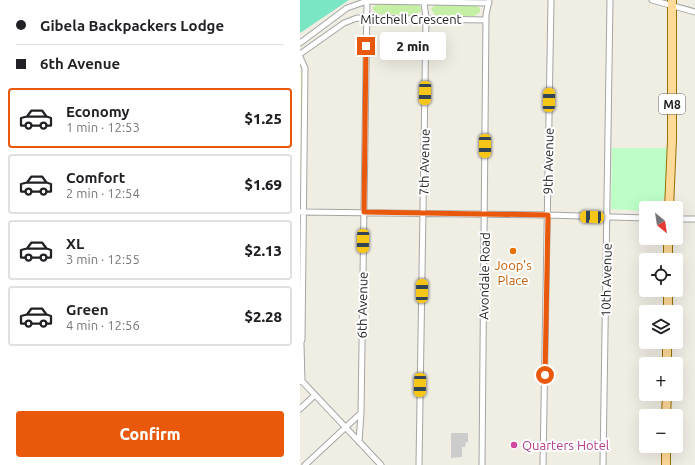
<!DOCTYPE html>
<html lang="en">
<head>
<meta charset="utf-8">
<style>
	body { margin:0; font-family:Ubuntu,sans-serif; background:#f2f2f2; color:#202124; height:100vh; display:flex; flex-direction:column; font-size:15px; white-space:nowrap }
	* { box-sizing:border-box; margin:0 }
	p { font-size:13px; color:#757577 }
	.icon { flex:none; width:22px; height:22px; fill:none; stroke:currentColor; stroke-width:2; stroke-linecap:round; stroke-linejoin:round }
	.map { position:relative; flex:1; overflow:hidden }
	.side { display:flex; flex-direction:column; background:#fff; width:300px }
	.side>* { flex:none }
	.guide { display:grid; align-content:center; height:88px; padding:0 16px; background:#fff }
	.needle { width:26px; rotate:150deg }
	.fabs { position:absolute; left:339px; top:201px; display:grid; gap:8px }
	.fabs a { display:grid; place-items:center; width:44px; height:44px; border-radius:4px; background:#fff; box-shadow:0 4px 16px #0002; font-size:20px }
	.end { position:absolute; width:18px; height:18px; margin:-9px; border:5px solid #ea580c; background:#fff; box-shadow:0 0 0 2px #fff }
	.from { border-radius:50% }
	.bubble { position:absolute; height:28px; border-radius:4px; background:#fff; box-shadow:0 4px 16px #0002; font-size:13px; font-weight:800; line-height:28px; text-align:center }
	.car { position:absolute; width:12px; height:24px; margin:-12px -6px; border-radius:5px; box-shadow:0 0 3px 1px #0007; background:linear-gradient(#f5c518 24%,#345 0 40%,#f5c518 0 76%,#345 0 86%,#f5c518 0) }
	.guide b { display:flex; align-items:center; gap:14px; height:38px; font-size:15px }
	.guide b+b { border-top:1px solid #e0e0e0 }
	.guide i { width:10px; height:10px; background:#202124 }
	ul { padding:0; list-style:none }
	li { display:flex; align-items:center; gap:12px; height:60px; margin:0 8px 6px; padding:0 8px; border:2px solid #e0e0e0; border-radius:4px }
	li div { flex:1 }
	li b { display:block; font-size:15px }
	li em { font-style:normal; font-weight:800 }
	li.active { border-color:#ea580c }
	li>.icon { width:36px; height:36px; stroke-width:1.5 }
	.primary-button { display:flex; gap:8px; margin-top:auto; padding:8px 16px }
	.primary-button a { flex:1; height:46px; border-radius:4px; background:#ea580c; color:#fff; font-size:16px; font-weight:800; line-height:46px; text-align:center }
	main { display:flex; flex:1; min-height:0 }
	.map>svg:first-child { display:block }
	.education { fill:#fdffdd }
	.religious { fill:#ccc }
	.grass { fill:#c4efa4 }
	.park { fill:#bcfec6 }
	.pitch { fill:#7ae6c4 }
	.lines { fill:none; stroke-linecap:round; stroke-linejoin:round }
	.minor-casing { stroke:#a5a5a5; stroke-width:7 }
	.primary-casing { stroke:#987100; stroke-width:10 }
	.minor { stroke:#fff; stroke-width:5 }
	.primary { stroke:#ffda99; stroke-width:8 }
	.route { stroke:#ea580c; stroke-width:5 }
	.food-dot { fill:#e8710a; stroke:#fff; stroke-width:1.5 }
	.hotel-dot { fill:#d1479c; stroke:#fff; stroke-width:1.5 }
	.labels { text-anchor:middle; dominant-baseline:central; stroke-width:4; stroke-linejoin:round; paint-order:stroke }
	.shield { fill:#fff; stroke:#626262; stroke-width:1 }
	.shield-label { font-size:12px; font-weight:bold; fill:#1e1e1e }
	.street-label { font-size:13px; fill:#1e1e1e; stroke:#fff }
	.food-label { font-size:13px; fill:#c56008; stroke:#fff }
	.hotel-label { font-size:13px; fill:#b23c85; stroke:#fff; text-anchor:start }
</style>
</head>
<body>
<main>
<section class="side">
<div class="guide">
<b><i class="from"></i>Gibela Backpackers Lodge</b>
<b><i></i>6th Avenue</b>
</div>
<ul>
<li class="active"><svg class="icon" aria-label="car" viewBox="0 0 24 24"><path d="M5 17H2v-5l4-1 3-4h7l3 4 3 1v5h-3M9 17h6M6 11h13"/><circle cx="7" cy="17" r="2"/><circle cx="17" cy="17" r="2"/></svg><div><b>Economy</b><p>1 min · 12:53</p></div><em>$1.25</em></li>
<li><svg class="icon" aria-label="car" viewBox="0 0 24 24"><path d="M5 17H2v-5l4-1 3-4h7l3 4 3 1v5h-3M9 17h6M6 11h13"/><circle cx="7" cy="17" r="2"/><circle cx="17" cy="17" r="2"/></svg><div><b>Comfort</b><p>2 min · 12:54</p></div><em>$1.69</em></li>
<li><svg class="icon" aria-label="car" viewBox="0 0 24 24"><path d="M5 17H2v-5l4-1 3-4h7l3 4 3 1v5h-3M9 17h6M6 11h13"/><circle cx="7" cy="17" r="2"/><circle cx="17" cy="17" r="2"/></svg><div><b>XL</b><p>3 min · 12:55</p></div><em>$2.13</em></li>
<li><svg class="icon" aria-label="car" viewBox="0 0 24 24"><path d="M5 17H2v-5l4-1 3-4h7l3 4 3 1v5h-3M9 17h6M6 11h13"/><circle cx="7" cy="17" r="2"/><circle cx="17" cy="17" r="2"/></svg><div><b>Green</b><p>4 min · 12:56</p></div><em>$2.28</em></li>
</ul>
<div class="primary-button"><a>Confirm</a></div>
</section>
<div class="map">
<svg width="395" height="465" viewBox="0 0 395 465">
	<rect width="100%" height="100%" fill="#f0ede3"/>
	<!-- education -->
	<path class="education" d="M0,68l3,18 -2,121h-1z"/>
	<!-- religious -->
	<path class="religious" d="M151,433h17v9h-2l-1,5h-3v10l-11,1z"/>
	<!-- grass -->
	<path class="grass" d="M77,4h39l4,2 1,5 -6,4 -38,-1 -5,-6z
		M135,5h41l4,3v4l-6,4 -39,-1 -4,-6z"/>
	<!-- park -->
	<path class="park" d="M312,148h55l-2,49 -10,11h-9v3l-35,-2z"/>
	<!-- pitch -->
	<path class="pitch" d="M0,0h49l-49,33z"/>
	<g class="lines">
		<!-- minor casing -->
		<g class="minor-casing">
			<path id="minor" d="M352,0l43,12
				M0,43l47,-35 20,-7 122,2
				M0,54l44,-31 13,-5 129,2
				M0,57l5,11 -3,271 -2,7
				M0,212l248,3 98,3
				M376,219h19
				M1,344l1,38
				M0,379l81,86
				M0,409l15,-14
				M59,442l2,-29
				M5,465l56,-52 6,-412
				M119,465l7,-447 -2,-15
				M182,465l4,-450 3,-15
				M243,465l8,-465
				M303,465l7,-465"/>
		</g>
		<!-- primary casing -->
		<g class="primary-casing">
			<path id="primary" d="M369,208l3,-68v-140
				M368,260v-22
				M368,312v-22
				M367,364v-22
				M366,416l1,-22
				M366,465v-19"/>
		</g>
		<!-- minor -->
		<use href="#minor" class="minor"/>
		<!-- primary -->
		<use href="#primary" class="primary"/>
	</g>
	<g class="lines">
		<!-- route -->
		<path class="route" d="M66,46l-2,166 184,3 -3,160"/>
	</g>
	<!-- markers -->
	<circle class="food-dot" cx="213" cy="251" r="4"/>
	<circle class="hotel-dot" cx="214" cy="445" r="4"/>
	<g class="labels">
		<!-- shield labels -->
		<rect class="shield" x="359" y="94" width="26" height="20" rx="3"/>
		<g class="shield-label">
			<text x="372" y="104">M8</text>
		</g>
		<!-- street labels -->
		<g class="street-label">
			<text x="111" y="19">Mitchell Crescent</text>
			<text transform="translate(248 161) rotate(-89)">9th Avenue</text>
			<text transform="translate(124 162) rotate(-89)">7th Avenue</text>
			<text transform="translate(184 276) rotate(-89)">Avondale Road</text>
			<text transform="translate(306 280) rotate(-89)">10th Avenue</text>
			<text transform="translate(62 305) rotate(-89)">6th Avenue</text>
		</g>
		<!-- food labels -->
		<g class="food-label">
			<text x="213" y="265">Joop's<tspan x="213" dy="15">Place</tspan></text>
		</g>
		<!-- hotel labels -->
		<g class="hotel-label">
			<text x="222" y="445">Quarters Hotel</text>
		</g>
	</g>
</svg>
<div class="fabs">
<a><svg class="needle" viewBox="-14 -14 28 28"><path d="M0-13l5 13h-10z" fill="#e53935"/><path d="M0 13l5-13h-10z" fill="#757577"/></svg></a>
<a><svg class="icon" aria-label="locate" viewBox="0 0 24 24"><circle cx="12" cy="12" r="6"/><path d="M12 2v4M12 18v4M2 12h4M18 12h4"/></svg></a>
<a><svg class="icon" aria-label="layers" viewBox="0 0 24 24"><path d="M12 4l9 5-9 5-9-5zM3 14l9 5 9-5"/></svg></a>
<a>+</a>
<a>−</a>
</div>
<i class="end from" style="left:245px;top:375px"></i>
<i class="end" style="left:66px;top:46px"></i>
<div class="bubble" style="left:80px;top:32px;width:66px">2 min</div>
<i class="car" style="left:125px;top:93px;rotate:181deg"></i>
<i class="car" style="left:249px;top:100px;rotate:1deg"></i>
<i class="car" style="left:185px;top:146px;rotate:180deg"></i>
<i class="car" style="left:292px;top:217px;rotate:272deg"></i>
<i class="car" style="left:63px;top:241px;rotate:181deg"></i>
<i class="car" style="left:122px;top:291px;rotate:1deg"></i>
<i class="car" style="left:120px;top:385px;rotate:181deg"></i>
</div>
</main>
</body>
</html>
